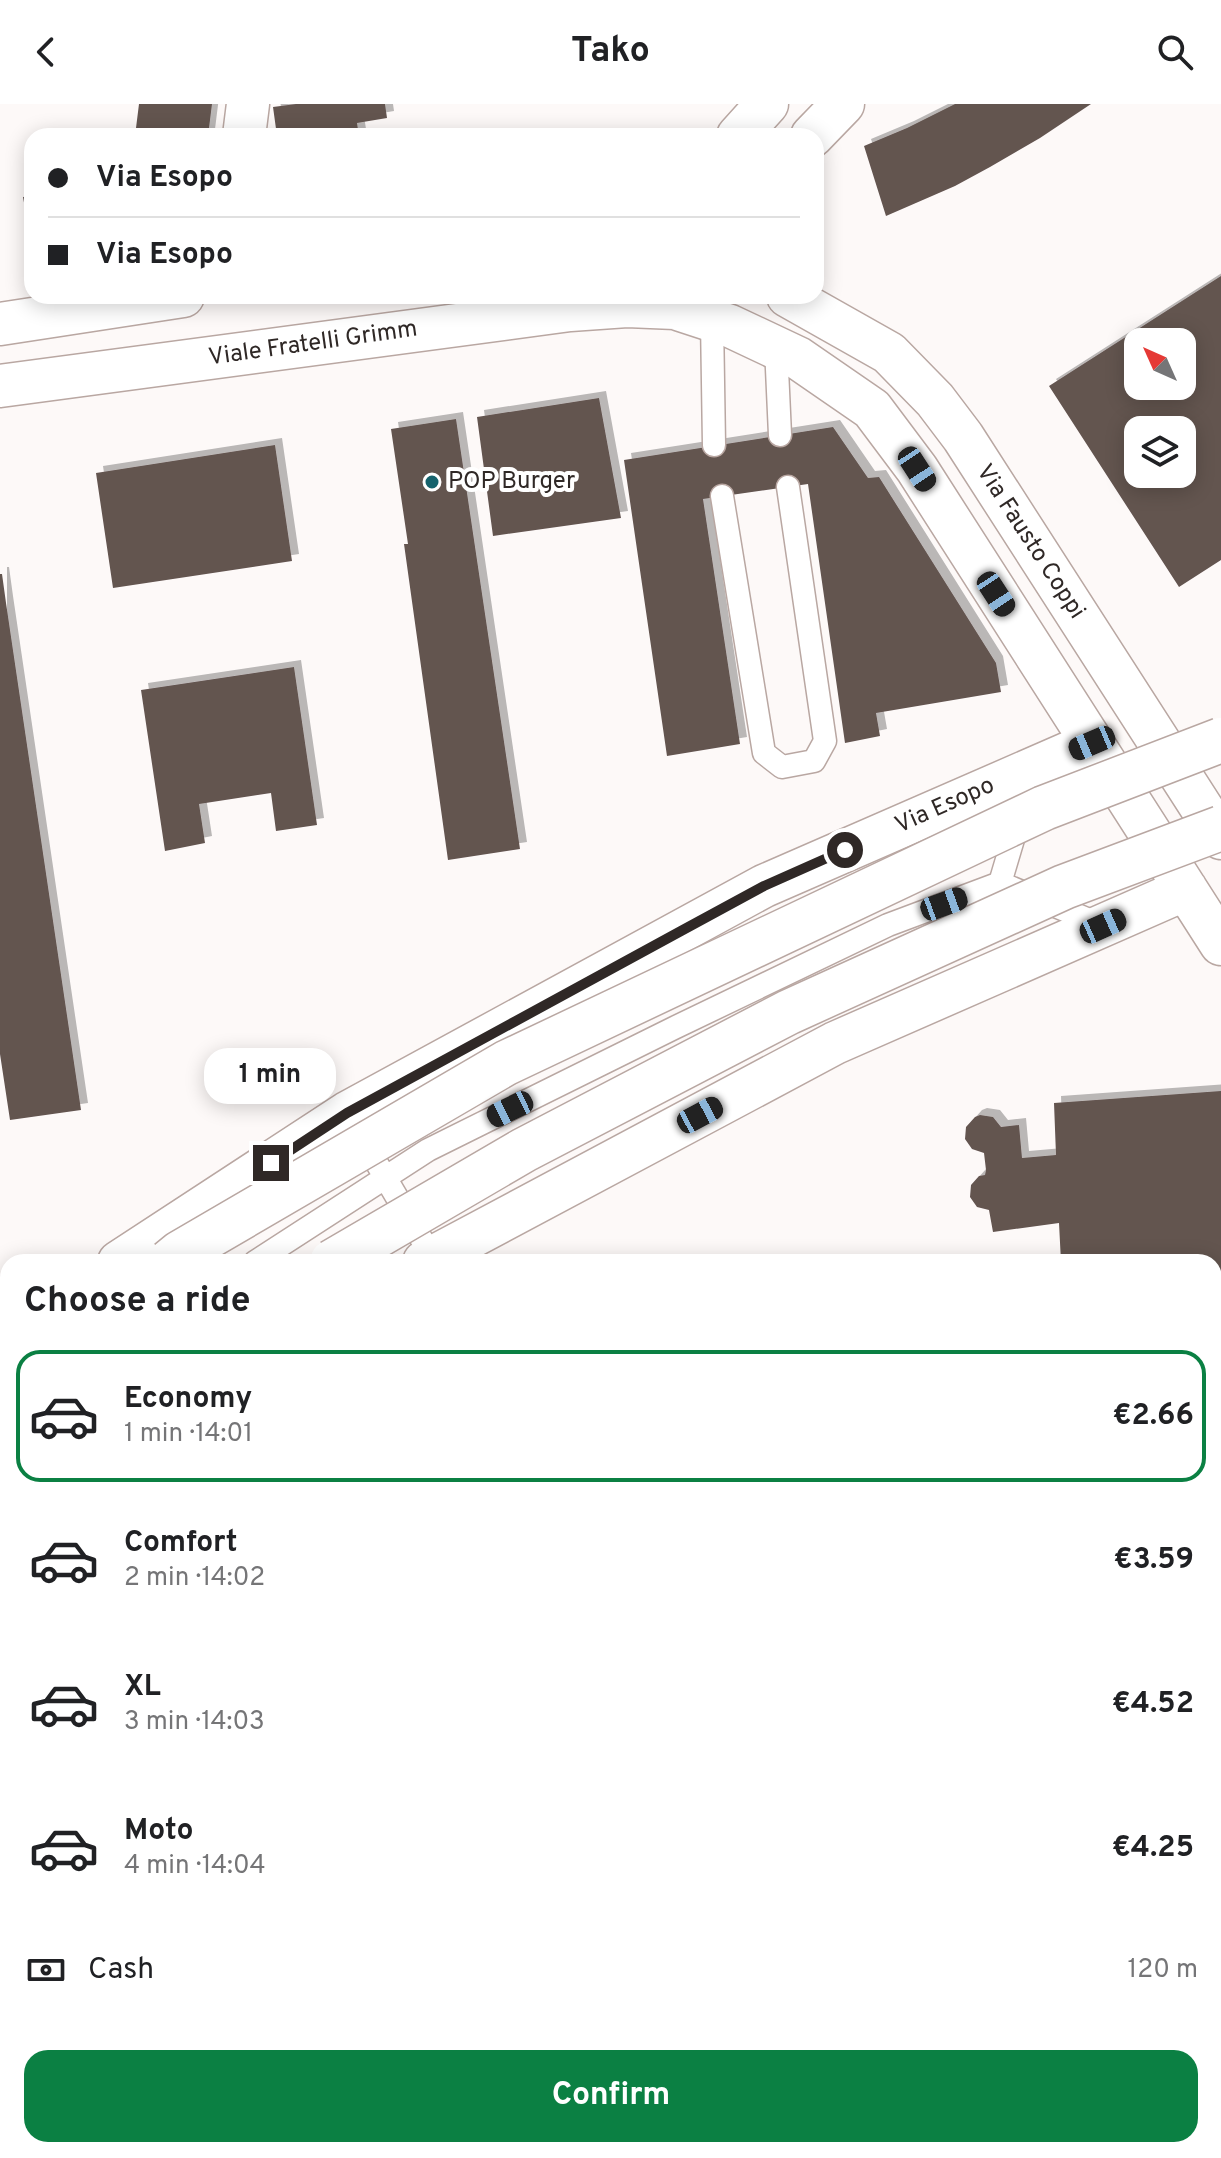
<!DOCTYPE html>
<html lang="en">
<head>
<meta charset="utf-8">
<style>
	body { margin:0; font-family:Overpass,sans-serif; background:#f6f6f6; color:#202124; height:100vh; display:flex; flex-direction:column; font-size:30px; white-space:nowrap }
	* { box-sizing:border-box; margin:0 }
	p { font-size:26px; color:#757577 }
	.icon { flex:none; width:44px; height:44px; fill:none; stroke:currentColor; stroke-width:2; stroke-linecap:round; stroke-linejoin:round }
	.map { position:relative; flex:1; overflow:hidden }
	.side { position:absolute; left:0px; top:1150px; width:1222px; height:904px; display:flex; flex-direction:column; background:#fff; border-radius:24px 24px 0 0; box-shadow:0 4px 20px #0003 }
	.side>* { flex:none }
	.top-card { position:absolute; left:24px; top:24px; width:800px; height:176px; border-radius:24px; box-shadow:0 4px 20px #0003; display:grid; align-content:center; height:176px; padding:0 24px; background:#fff }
	.needle { width:52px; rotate:315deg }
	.tools { position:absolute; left:1124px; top:224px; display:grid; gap:16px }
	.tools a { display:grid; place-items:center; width:72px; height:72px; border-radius:16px; background:#fff; box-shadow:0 4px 20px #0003; font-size:40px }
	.end { position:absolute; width:36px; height:36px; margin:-18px; border:10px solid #2f2826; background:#fff; box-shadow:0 0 0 4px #fff }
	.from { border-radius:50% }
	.bubble { position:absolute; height:56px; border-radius:24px; background:#fff; box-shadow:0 4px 20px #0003; font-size:26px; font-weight:700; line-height:56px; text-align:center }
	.car { position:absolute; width:24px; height:48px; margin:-24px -12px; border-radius:10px; box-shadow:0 0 6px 2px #0007; background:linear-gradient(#222 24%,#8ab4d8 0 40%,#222 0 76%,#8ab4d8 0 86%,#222 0) }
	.top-card b { display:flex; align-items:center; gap:28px; height:76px; font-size:30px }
	.top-card b+b { border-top:2px solid #e0e0e0 }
	.top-card i { width:20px; height:20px; background:#202124 }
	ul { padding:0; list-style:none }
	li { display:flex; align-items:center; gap:24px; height:132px; margin:0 16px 12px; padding:0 8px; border:4px solid transparent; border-radius:24px }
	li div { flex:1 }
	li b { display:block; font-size:30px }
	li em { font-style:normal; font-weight:700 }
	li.active { border-color:#0b8043 }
	li>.icon { width:72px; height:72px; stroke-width:1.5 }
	h2 { padding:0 24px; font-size:36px; line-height:96px }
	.pay { display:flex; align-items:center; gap:20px; height:88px; padding:0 24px; font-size:30px }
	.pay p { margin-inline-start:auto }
	.primary-button { display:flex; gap:16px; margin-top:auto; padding:16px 24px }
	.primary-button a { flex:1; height:92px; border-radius:24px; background:#0b8043; color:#fff; font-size:32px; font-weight:700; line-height:92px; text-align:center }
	header { display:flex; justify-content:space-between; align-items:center; height:104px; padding:0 24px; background:#fff; font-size:36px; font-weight:700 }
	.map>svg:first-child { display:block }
	.building { fill:#635450; fill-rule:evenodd; filter:url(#shadow) }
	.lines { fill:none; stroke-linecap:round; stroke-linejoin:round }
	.service-casing { stroke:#b9a7a2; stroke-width:25 }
	.minor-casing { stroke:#b9a7a2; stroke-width:45 }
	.trunk-casing { stroke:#b9a7a2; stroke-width:47 }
	.service { stroke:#fff; stroke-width:22 }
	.minor { stroke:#fff; stroke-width:42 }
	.trunk { stroke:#fff; stroke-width:44 }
	.trunk-bridge-casing { stroke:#b9a7a2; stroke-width:47; stroke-linecap:butt }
	.trunk-bridge { stroke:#fff; stroke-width:44 }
	.route { stroke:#2f2826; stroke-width:10 }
	.poi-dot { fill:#15626c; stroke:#fff; stroke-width:3 }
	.labels { text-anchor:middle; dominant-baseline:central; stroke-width:8; stroke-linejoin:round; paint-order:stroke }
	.street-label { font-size:24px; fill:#2f2826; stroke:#fff }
	.poi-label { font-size:24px; fill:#2f2826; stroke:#fff; text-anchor:start }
</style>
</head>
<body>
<header><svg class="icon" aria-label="back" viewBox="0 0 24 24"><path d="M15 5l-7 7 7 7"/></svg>Tako<svg class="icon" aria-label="search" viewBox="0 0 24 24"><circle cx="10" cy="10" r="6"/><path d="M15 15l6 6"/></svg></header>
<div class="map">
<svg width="1221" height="2054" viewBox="0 0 1221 2054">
	<defs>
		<filter id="shadow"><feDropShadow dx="7" dy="-7" stdDeviation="0" flood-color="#0004"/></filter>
	</defs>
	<rect width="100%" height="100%" fill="#fdf9f8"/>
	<!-- building -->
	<path class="building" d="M139,0h73l-4,32h-73z
		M296,0h89l2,14 -30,5 2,13h-82l-4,-29z
		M955,0h136l-51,34 -50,29 -35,19 -69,30 -22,-70 43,-18z
		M32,92v40h-2l-7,-39z
		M1221,172v284l-42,27 -130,-201zM1138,238h44v44h-44zM1138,326h44v44h-44z
		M599,294l22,120 -128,18 -16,-119z
		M456,315l64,430 -72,11 -44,-316h4l-17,-115z
		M833,323l35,51 11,-1 117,186 5,29 -125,21 4,23 -35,7 -37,-259 -105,15 37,245 -73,12 -43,-296z
		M275,341l17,116 -179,27 -17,-115z
		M0,470h2l4,29 75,507 -71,10 -10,-66z
		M294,563l23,158 -41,6 -5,-38 -72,11 6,39 -40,8 -24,-161z
		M1221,987v240l-7,1v-70h-153l-2,-39 -66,9 -4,-22 -12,-3 -7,-10 1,-12 8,-9 6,-1 1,-5 -2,-17 -12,-4 -7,-10 1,-12 9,-10 5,-2 13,2 8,10 18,-2 3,33 34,-3 -2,-52z
		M1214,1316h2l5,42h-7z
		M1221,1407v82h-7v-81z
		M1221,1495v16l-7,1v-16z
		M1221,1580v58l-7,1v-58z
		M0,1701l8,12v80l-8,5z
		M1221,1748v99h-2l-5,-36v-62z
		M8,1813v57l-8,6v-57z
		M8,1947v44l-8,6v-44z
		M113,2046h23l5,8h-41z
		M352,2046h25l1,2 6,-2h94l2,8h-123z
		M576,2046h110l6,8h-110z
		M745,2046h42l-10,8h-26z
		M808,2046h64l5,8h-63z"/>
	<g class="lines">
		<!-- service casing -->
		<g class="service-casing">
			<path id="service" d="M712,216l2,125
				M776,243l4,88
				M722,392l42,257 18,14 32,-6 11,-20 -37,-254
				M1000,779l19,-64
				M362,1034l73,124
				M255,1158l173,-112 246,-122 214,-103 112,-42 101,42
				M1214,1238h7
				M0,1326l8,-6
				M1214,1538l7,-1
				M1214,2014l7,-1"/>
		</g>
		<!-- minor casing -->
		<g class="minor-casing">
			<path id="minor" d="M244,32l4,-32
				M738,32l29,-32
				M812,32l31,-32
				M788,192l101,57 46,47 28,37 258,401
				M0,220l183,-28
				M0,282l570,-76 57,-4 48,2 55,18 68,32 74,51 45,60 304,475
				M119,1158l228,-149 417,-227 328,-143
				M424,1158l411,-219 351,-154
				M0,1236l8,-5
				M0,1455l8,13
				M716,2046l6,8"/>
		</g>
		<!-- trunk casing -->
		<g class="trunk-casing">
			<path id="trunk" d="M0,1288l8,-6
				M0,1373l8,-6"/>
		</g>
		<!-- service -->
		<use href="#service" class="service"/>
		<!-- minor -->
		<use href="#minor" class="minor"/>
		<!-- trunk -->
		<use href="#trunk" class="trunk"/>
		<!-- trunk-bridge casing -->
		<g class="trunk-bridge-casing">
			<path id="trunk-bridge" d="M169,1158l11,-9 326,-190 538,-255 177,-68
				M332,1158l192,-112 265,-138 275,-125 157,-59"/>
		</g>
		<!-- trunk-bridge -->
		<use href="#trunk-bridge" class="trunk-bridge"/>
	</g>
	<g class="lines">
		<!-- route -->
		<path class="route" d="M271,1059l76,-50 334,-182 83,-45 81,-36"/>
	</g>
	<!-- markers -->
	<circle class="poi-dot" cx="432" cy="378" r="8"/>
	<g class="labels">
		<!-- street labels -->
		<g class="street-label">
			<text transform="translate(313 240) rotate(-8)">Viale Fratelli Grimm</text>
			<text transform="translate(1030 438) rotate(57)">Via Fausto Coppi</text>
			<text transform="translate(945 702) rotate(-24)">Via Esopo</text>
		</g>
		<!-- poi labels -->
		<g class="poi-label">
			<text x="448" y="378">POP Burger</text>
		</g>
	</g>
</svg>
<div class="tools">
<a><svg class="needle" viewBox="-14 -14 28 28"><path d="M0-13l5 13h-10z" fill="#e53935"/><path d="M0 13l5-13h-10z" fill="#757577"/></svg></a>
<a><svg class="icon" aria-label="layers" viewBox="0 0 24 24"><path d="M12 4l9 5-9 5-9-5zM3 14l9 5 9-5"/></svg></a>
</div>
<i class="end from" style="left:845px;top:746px"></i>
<i class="end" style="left:271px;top:1059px"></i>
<div class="bubble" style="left:204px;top:944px;width:132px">1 min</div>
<i class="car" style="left:917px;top:365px;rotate:147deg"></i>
<i class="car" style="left:996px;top:490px;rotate:147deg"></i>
<i class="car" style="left:1092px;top:639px;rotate:247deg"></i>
<i class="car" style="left:944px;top:800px;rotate:70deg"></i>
<i class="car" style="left:1103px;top:822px;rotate:66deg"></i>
<i class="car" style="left:510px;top:1005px;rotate:244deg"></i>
<i class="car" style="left:700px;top:1011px;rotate:62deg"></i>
<div class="top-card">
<b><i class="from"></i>Via Esopo</b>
<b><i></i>Via Esopo</b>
</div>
<section class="side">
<h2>Choose a ride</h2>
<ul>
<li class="active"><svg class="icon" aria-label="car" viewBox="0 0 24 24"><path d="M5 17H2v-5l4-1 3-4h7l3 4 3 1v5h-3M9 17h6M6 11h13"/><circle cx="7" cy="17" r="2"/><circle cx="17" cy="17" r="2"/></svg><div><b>Economy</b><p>1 min · 14:01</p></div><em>€2.66</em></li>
<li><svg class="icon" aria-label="car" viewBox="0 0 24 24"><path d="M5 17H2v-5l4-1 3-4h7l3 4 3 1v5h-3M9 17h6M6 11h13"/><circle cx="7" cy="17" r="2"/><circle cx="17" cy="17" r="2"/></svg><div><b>Comfort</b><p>2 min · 14:02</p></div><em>€3.59</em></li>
<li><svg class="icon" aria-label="car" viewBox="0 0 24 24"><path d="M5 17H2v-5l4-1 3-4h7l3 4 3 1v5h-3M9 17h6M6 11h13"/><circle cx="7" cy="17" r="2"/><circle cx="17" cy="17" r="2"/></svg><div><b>XL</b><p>3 min · 14:03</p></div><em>€4.52</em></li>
<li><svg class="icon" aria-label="car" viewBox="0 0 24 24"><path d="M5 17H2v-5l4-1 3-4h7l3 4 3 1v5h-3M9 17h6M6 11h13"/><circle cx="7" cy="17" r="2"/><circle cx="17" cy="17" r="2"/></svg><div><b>Moto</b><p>4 min · 14:04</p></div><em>€4.25</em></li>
</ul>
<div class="pay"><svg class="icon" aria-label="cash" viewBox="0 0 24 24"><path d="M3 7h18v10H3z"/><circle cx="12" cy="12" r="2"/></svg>Cash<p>120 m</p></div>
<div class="primary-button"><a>Confirm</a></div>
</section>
</div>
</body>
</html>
